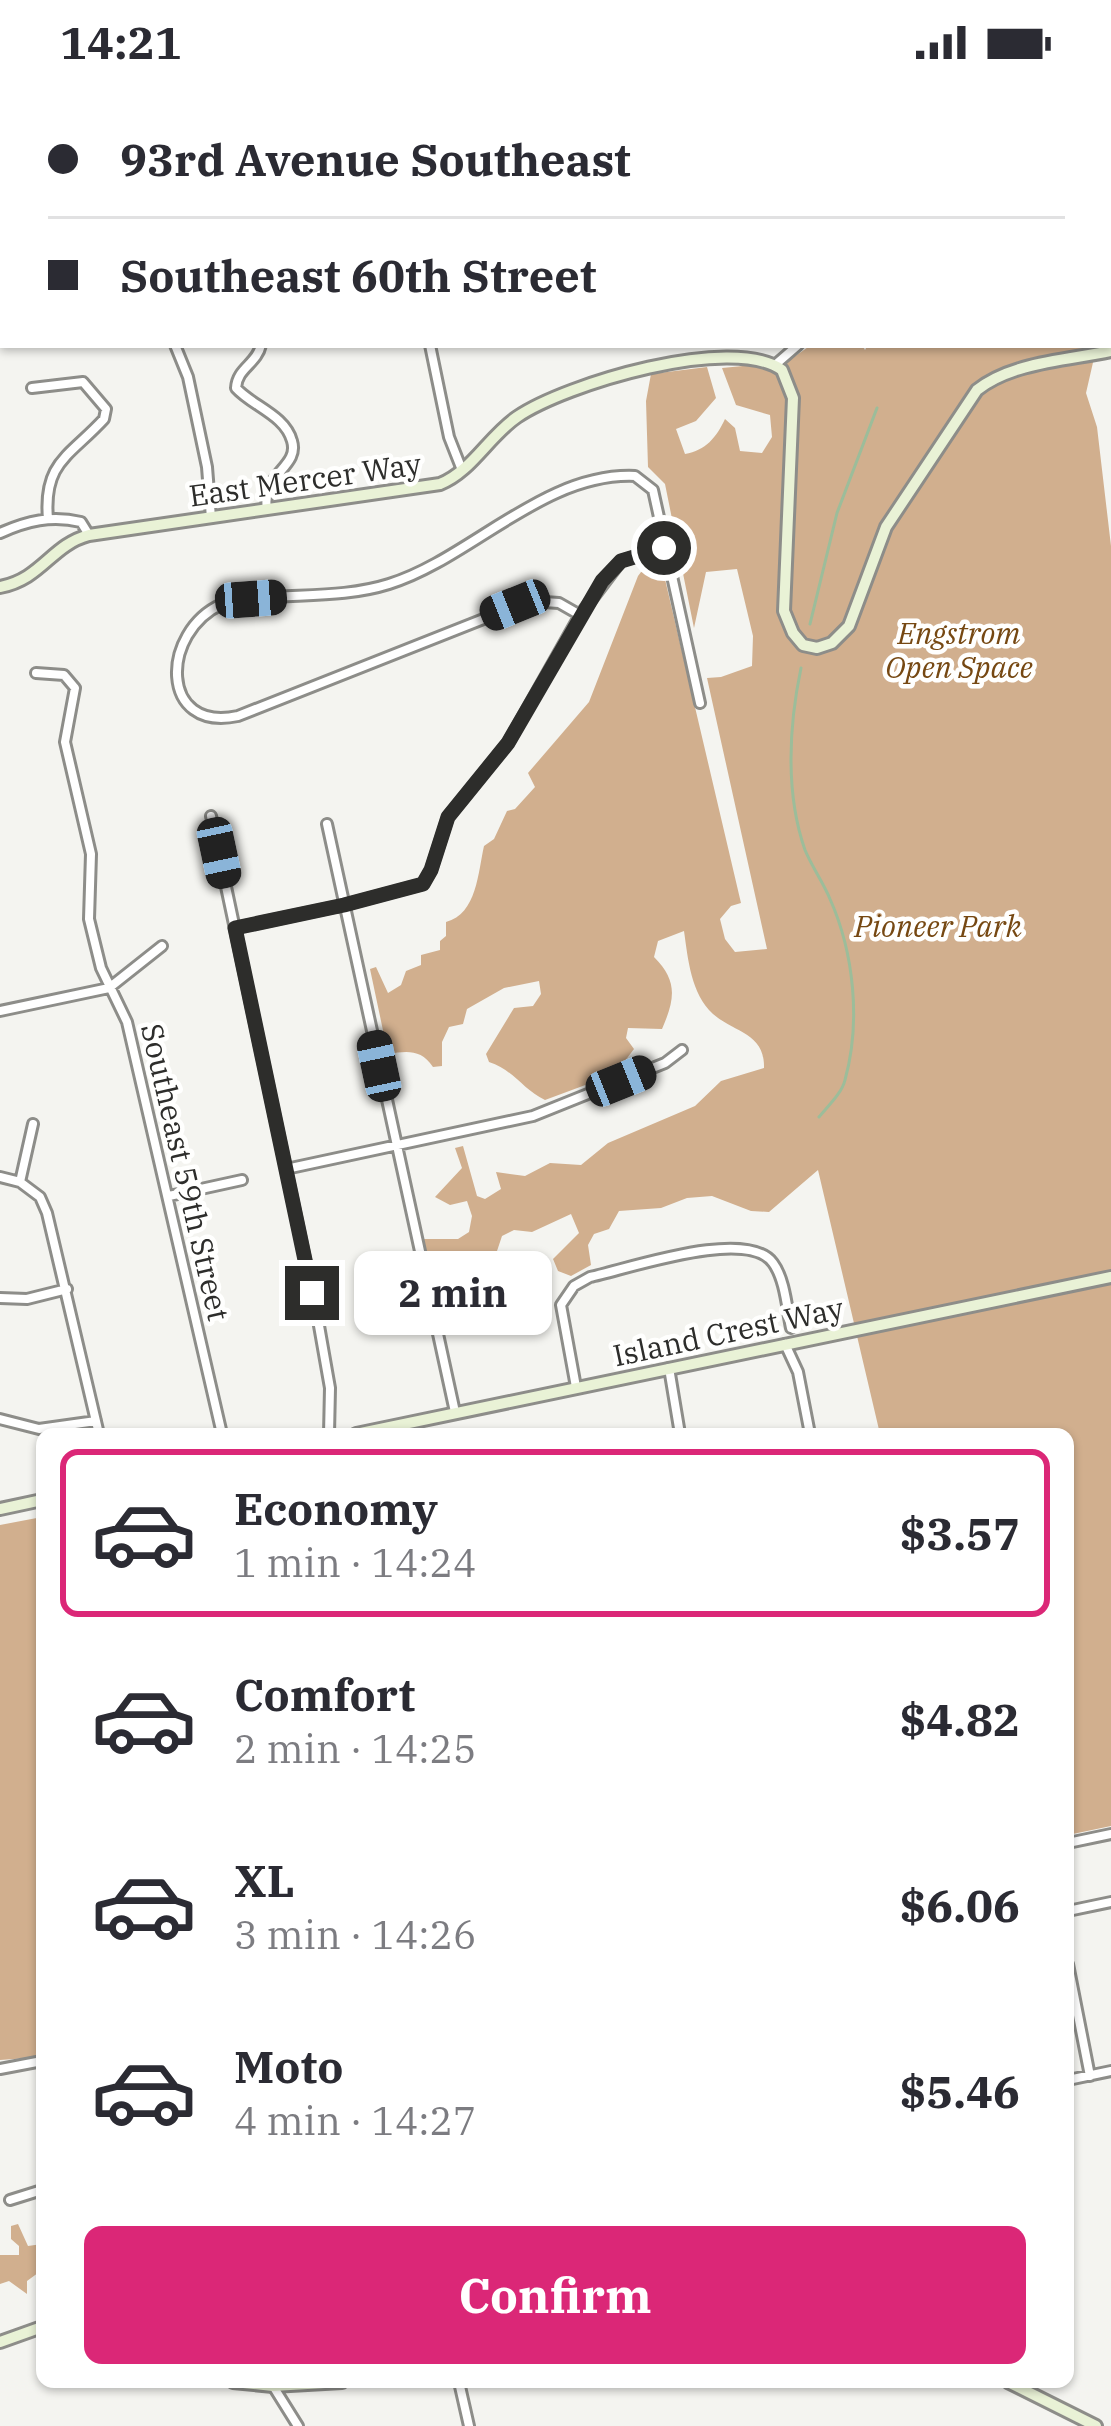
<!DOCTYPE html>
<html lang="en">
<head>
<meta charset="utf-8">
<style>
	body { margin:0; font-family:"IBM Plex Serif",serif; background:#f2f2f3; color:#2b2b33; height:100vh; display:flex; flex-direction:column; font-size:45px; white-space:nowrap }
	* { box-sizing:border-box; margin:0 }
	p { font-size:39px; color:#7c7c81 }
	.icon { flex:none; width:66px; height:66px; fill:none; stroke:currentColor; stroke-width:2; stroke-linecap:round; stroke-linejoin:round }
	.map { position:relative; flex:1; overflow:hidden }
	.drawer { position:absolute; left:36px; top:1344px; width:1038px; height:960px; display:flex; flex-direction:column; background:#fff; border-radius:18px; box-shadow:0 3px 9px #0004 }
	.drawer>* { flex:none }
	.top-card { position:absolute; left:0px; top:0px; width:1113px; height:264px; box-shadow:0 3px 9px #0004; display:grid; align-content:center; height:264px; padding:0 48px; background:#fff }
	.end { position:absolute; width:54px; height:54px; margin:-27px; border:15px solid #2d2d2b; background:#fff; box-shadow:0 0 0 6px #fff }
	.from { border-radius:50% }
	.bubble { position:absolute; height:84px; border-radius:18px; background:#fff; box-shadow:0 3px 9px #0004; font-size:39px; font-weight:700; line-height:84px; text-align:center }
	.car { position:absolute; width:36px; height:72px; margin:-36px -18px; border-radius:15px; box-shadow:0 0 9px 3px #0007; background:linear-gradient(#222 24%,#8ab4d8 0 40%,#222 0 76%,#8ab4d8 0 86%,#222 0) }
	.top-card b { display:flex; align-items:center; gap:42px; height:114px; font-size:45px }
	.top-card b+b { border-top:3px solid #e1e1e2 }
	.top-card i { width:30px; height:30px; background:#2b2b33 }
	ul { padding:21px 0 0; list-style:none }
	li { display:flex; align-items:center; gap:36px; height:168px; margin:0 24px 18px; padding:0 24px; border:6px solid transparent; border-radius:18px }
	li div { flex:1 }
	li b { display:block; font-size:45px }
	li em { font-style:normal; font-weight:700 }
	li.on { border-color:#db2777 }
	li>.icon { width:108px; height:108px; stroke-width:1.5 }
	.action { display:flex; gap:24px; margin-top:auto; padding:24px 48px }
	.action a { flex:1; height:138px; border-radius:18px; background:#db2777; color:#fff; font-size:48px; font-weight:700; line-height:138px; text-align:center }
	.status { display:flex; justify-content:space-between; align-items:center; height:84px; padding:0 60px; background:#fff; direction:ltr }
	.status svg { height:33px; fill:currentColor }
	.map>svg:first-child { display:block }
	.forest { fill:#d1af8e }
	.water { fill:#9cbd9a }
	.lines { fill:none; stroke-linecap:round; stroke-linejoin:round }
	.stream { stroke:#9cbd9a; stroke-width:3 }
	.street-casing { stroke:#8d8d89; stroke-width:14 }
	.secondary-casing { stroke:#8d8d89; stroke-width:16 }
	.street { stroke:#fff; stroke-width:8 }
	.secondary { stroke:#e9f2d6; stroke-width:10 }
	.route { stroke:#2d2d2b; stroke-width:15 }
	.labels { text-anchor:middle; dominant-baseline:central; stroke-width:9; stroke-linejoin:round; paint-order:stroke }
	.street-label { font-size:30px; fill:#2d2d2b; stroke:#fffffe }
	.park-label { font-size:30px; font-style:italic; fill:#764812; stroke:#fffffe }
</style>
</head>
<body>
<div class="status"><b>14:21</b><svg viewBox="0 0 49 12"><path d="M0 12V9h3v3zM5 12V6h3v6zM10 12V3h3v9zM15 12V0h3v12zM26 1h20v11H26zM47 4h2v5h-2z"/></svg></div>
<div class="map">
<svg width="1111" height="2342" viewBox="0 0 1111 2342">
	<rect width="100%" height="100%" fill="#f4f4f0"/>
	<!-- forest -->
	<path class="forest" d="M811,261h51l3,5 3,-5h229l-11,48 11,34 14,119v1280l-43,9v-401h-188l-62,-264 -49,42 -18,-1 -39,-15 -25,2 -26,10 -42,3 -10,18 -15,5 -6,11 3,20 -20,11 -13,-5 -5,-12 26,-26 -8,-19 -39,18 -18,-2 -12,6 -7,21 7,19 -6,8 9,14 2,13 -7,11 -9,1 -13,-11 -1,-10c-13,-5 -26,-1 -34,9l-6,-2 -2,-11c27,-9 32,5 43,-35l-5,-9c-23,-2 -20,14 -32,26l-9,3 -9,-44h35l11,-7 3,-16 -5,-15 -17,4 -15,-8 27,-29 -7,-20 8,-2 14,50 8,3 16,-10 -5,-17 29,4 25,-13 31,2 27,-22 87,-37 26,-25 43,-13c1,-35 -29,-35 -51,-54 -22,-20 -25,-55 -29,-83l-26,10 -4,16c24,24 21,42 8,72l-34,-1 -2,10 8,11 -19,25 -70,26c-22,-10 -31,-30 -56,-38l-3,-8 28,-46 19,-2 8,-12 -2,-13 -35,7 -37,21 -4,15 -14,3 -7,15v24l-9,1c-12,-18 -26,-16 -45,-13l-18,-85 6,-2 12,26 13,-8 5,-14 15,-6v-10l19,-5v-9l6,-5v-14c31,-8 32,-50 38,-76l10,-7 13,-28 8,-2 20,-22 -7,-14 61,-71 49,-126 9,-12 13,-6 81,345 -10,3 -11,13 5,20 10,13 32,-3 -60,-271 14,-1 31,-11 1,-30 -16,-67 -31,3 -12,56 -29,-144 -17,-17 -2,-66 5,-27 56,-7 9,31 -20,23 -20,8 9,25c21,-4 31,-16 40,-35l10,9 5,23 22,2 10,-16 -2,-22 -34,-10 -14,-37 31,-3 21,6z
		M42,1433v540l-42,3v-535z
		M18,2140l10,22 14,-2v26l-15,11v13l-18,-13 -9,3v-29h19v-9l-8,-7v-13z"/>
	<!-- water -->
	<path class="water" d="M0,0h700l-697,3 -3,199z"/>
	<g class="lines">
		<!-- stream -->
		<path class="stream" d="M810,540l27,-111 40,-105
			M801,584c-12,57 -16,125 4,182 7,17 18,32 25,49 24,54 31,123 15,181 -3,13 -17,26 -26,37"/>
		<!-- street casing -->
		<g class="street-casing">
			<path id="street" d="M175,261l13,32 19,90 4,51
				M261,261c-4,19 -24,23 -25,43 16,18 49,27 56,53 8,26 -31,33 -25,68
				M430,261l19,92 13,33
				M775,281l23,-20
				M32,304l51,-6 23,27 -2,10c-34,37 -61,43 -56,100
				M0,449c27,-12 51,-18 81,-11l8,13
				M664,464l-43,13 -41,54 -21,-12 -30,-2 -291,115c-79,17 -78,-84 -16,-112 54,-13 113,-3 167,-20 81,-25 155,-112 246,-108l18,14 47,213
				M36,589l28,2 11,13 -10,54 26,112 -2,65 12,49 26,54 95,412
				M211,732l107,504 12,68 -1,46
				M327,740l128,588
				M235,844l109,-23 79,-21 8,-14 17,-53 60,-74 72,-128
				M0,927l109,-23 53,-42
				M33,1040l-13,58 20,15 7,16 52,221
				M286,1085l247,-53 132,-53 17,-13
				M0,1093l20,5
				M169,1112l73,-16
				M0,1214l27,1 40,-10
				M785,1260l13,28 12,62
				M669,1284l11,66
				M576,1303l-15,-82 13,-19 16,-9c38,-8 157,-50 183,-14 12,16 14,46 18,65
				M0,1335l39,10 57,-8
				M1068,1759l43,-9
				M1068,1827l43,-9
				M1068,1880l22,112
				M0,1985l42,-8
				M1068,1996l43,-9
				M10,2116l32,-10
				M459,2298l10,44
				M273,2302l25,40"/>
		</g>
		<!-- secondary casing -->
		<g class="secondary-casing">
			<path id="secondary" d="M0,503c42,-8 51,-42 89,-52l351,-51c31,-12 49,-48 77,-67 48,-33 215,-83 265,-47l11,28 -9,213 9,22 10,12 14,3 15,-5 17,-17 37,-99 91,-137c35,-28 92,-30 134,-39
				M356,1350l755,-157
				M0,1425l42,-9
				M0,2258l42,-15
				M233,2298l40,4 69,-4
				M1008,2298l88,44"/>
		</g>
		<!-- street -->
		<use href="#street" class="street"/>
		<!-- secondary -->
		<use href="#secondary" class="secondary"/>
	</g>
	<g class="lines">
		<!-- route -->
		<path class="route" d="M312,1209l-77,-365 109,-23 79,-21 8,-14 17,-53 60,-74 94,-162 19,-20 43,-13"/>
	</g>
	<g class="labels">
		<!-- street labels -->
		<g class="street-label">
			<text transform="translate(305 395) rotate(-8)">East Mercer Way</text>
			<text transform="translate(186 1088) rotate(77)">Southeast 59th Street</text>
			<text transform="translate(728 1247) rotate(-12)">Island Crest Way</text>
		</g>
		<!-- park labels -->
		<g class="park-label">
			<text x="959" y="548">Engstrom<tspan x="959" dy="34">Open Space</tspan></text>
			<text x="938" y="841">Pioneer Park</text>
		</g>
	</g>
</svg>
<i class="end from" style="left:664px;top:464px"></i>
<i class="end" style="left:312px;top:1209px"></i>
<div class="bubble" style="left:354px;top:1167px;width:198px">2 min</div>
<i class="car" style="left:251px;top:515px;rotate:86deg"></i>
<i class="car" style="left:515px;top:521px;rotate:248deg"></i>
<i class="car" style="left:219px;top:769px;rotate:168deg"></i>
<i class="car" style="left:379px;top:982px;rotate:348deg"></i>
<i class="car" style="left:621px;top:997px;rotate:68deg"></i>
<div class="top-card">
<b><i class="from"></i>93rd Avenue Southeast</b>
<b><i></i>Southeast 60th Street</b>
</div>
<section class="drawer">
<ul>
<li class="on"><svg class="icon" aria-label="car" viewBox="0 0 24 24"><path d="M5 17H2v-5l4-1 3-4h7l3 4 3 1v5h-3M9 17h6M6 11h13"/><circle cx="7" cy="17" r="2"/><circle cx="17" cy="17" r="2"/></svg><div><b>Economy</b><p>1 min · 14:24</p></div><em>$3.57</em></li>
<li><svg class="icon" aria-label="car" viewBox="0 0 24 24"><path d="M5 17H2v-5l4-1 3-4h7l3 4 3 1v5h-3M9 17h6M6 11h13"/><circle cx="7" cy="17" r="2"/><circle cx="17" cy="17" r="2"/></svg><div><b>Comfort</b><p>2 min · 14:25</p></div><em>$4.82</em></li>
<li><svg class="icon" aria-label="car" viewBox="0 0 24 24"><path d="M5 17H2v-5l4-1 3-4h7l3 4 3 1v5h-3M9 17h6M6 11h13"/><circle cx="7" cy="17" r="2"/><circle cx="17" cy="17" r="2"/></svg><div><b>XL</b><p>3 min · 14:26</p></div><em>$6.06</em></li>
<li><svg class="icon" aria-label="car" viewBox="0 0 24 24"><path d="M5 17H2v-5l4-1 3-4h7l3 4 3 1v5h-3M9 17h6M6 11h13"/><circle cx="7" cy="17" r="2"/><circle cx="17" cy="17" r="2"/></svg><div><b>Moto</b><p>4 min · 14:27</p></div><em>$5.46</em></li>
</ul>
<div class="action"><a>Confirm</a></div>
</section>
</div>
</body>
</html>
